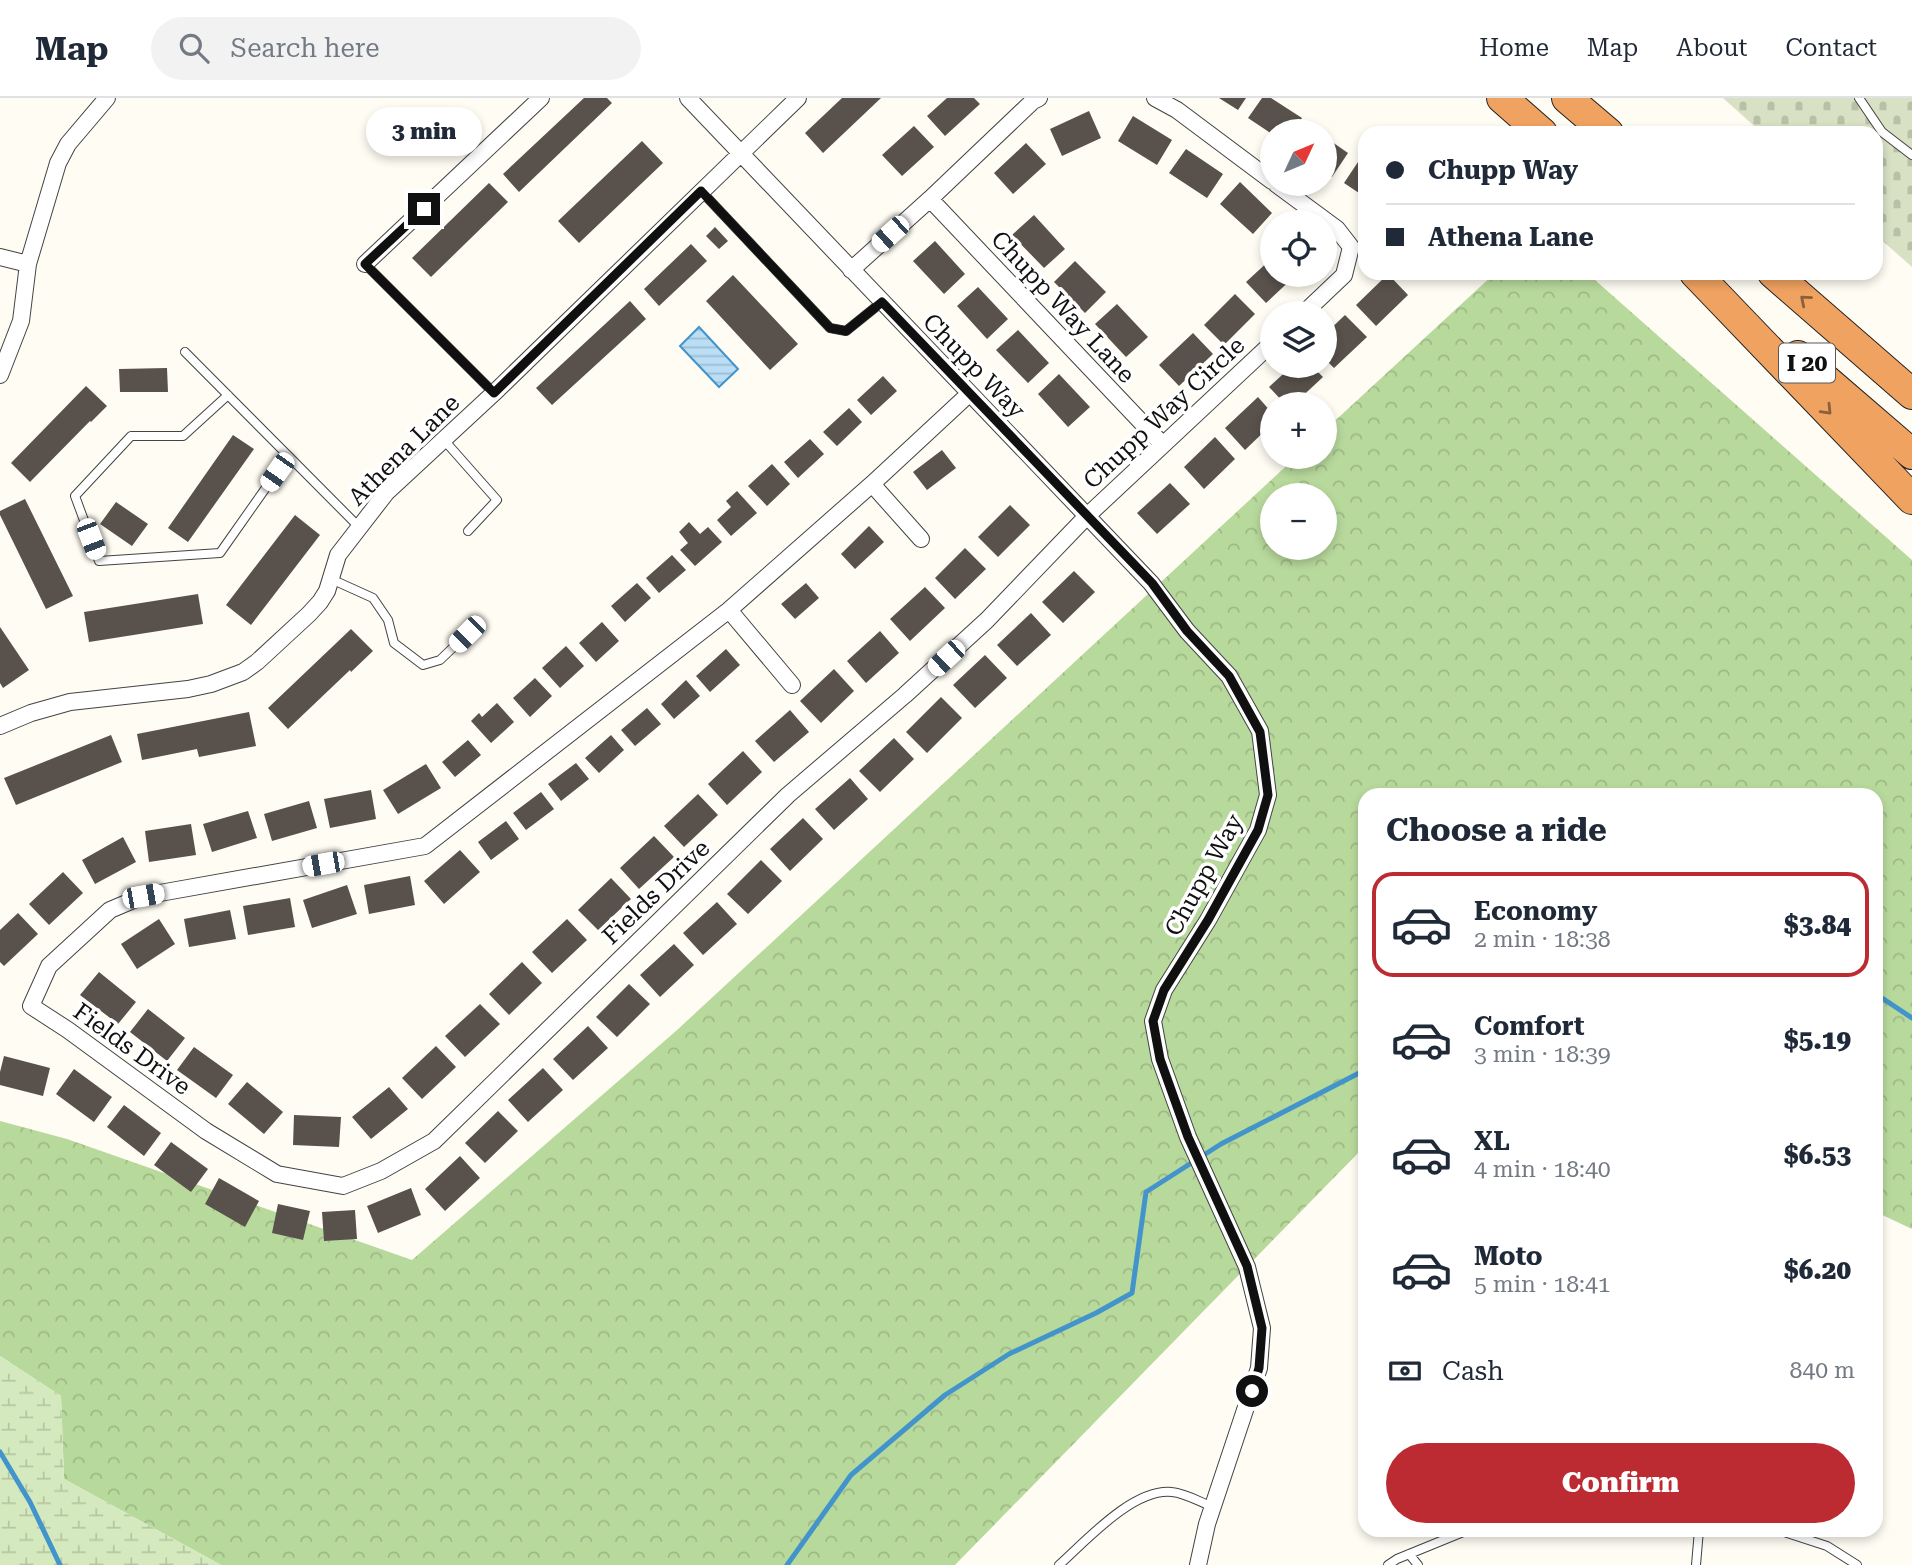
<!DOCTYPE html>
<html lang="en">
<head>
<meta charset="utf-8">
<style>
	body { margin:0; font-family:"Roboto Serif",serif; background:#f2f2f3; color:#1f2937; height:100vh; display:flex; flex-direction:column; font-size:26px; white-space:nowrap }
	* { box-sizing:border-box; margin:0 }
	p { font-size:23px; color:#747a83 }
	.icon { flex:none; width:38px; height:38px; fill:none; stroke:currentColor; stroke-width:2; stroke-linecap:round; stroke-linejoin:round }
	.map { position:relative; flex:1; overflow:hidden }
	.side { position:absolute; left:1358px; top:690px; width:525px; height:749px; display:flex; flex-direction:column; background:#fff; border-radius:21px; box-shadow:0 4px 10px #0003 }
	.side>* { flex:none }
	.hud { position:absolute; left:1358px; top:28px; width:525px; height:154px; border-radius:21px; box-shadow:0 4px 10px #0003; display:grid; align-content:center; height:154px; padding:0 28px; background:#fff }
	.needle { width:46px; rotate:46deg }
	.tools { position:absolute; left:1260px; top:21px; display:grid; gap:14px }
	.tools a { display:grid; place-items:center; width:77px; height:77px; border-radius:50%; background:#fff; box-shadow:0 4px 10px #0003; font-size:35px }
	.end { position:absolute; width:32px; height:32px; margin:-16px; border:9px solid #101010; background:#fff; box-shadow:0 0 0 4px #fff }
	.from { border-radius:50% }
	.bubble { position:absolute; height:49px; border-radius:24px; background:#fff; box-shadow:0 4px 10px #0003; font-size:23px; font-weight:800; line-height:49px; text-align:center }
	.car { position:absolute; width:21px; height:42px; margin:-21px -10px; border-radius:9px; box-shadow:0 0 5px 2px #0007; background:linear-gradient(#fff 24%,#345 0 40%,#fff 0 76%,#345 0 86%,#fff 0) }
	.hud b { display:flex; align-items:center; gap:24px; height:66px; font-size:26px }
	.hud b+b { border-top:2px solid #e0e1e3 }
	.hud i { width:18px; height:18px; background:#1f2937 }
	ul { padding:0; list-style:none }
	li { display:flex; align-items:center; gap:21px; height:105px; margin:0 14px 10px; padding:0 14px; border:4px solid transparent; border-radius:21px }
	li div { flex:1 }
	li b { display:block; font-size:26px }
	li em { font-style:normal; font-weight:800 }
	li.selected { border-color:#bd2b32 }
	li>.icon { width:63px; height:63px; stroke-width:1.5 }
	h2 { padding:0 28px; font-size:32px; line-height:84px }
	.pay { display:flex; align-items:center; gap:18px; height:77px; padding:0 28px; font-size:26px }
	.pay p { margin-inline-start:auto }
	.primary-button { display:flex; gap:14px; margin-top:auto; padding:14px 28px }
	.primary-button a { flex:1; height:80px; border-radius:42px; background:#bd2b32; color:#fff; font-size:28px; font-weight:800; line-height:80px; text-align:center }
	header { display:flex; align-items:center; gap:42px; box-sizing:border-box; height:98px; padding:0 35px; background:#fff; border-bottom:2px solid #e0e1e3 }
	header strong { font-size:33px }
	nav { display:flex; gap:38px; margin-inline-start:auto; font-size:24px }
	.search { width:490px; height:63px; background:#f2f2f3; display:flex; align-items:center; gap:18px; box-sizing:border-box; padding:0 24px; border-radius:38px; color:#747a83; font-size:26px }
	.map>svg:first-child { display:block }
	.forest { fill:url(#forest-crowns); fill-rule:evenodd }
	.wetland { fill:url(#wetland-marsh) }
	.cemetery { fill:url(#cemetery-stones) }
	.water { fill:url(#water-rules); stroke:#4294ca; stroke-width:2 }
	.lines { fill:none; stroke-linecap:round; stroke-linejoin:round }
	.stream { stroke:#4294ca; stroke-width:5 }
	.building { fill:#58514c }
	.service-casing { stroke:#434343; stroke-width:10 }
	.minor-casing { stroke:#434343; stroke-width:18 }
	.motorway-casing { stroke:#212121; stroke-width:32 }
	.service { stroke:#fff; stroke-width:8 }
	.minor { stroke:#fff; stroke-width:16 }
	.motorway { stroke:#f0a260; stroke-width:30 }
	.oneway { stroke:#8b603c }
	.route { stroke:#101010; stroke-width:9 }
	.labels { text-anchor:middle; dominant-baseline:central; stroke-width:7; stroke-linejoin:round; paint-order:stroke }
	.shield { fill:#fff; stroke:#585858; stroke-width:2 }
	.shield-label { font-size:23px; font-weight:bold; fill:#101010 }
	.street-label { font-size:24px; fill:#101010; stroke:#fff }
</style>
</head>
<body>
<header>
<strong>Map</strong>
<div class="search"><svg class="icon" aria-label="search" viewBox="0 0 24 24"><circle cx="10" cy="10" r="6"/><path d="M15 15l6 6"/></svg>Search here</div>
<nav><a>Home</a><a>Map</a><a>About</a><a>Contact</a></nav>
</header>
<div class="map">
<svg width="1912" height="1467" viewBox="0 0 1912 1467">
	<defs>
		<pattern id="forest-crowns" width="20" height="18" patternUnits="userSpaceOnUse" patternTransform="scale(1.75)"><rect width="20" height="18" fill="#b8d99c"/><path d="M2 6a3 3 0 1 1 6 0M12 15a3 3 0 1 1 6 0" fill="none" stroke="#9db985"/></pattern>
		<pattern id="wetland-marsh" width="20" height="14" patternUnits="userSpaceOnUse" patternTransform="scale(1.75)"><rect width="20" height="14" fill="#d4e9bd"/><path d="M1 5h8M5 5V1M11 12h8M15 12V8" fill="none" stroke="#b5c7a1"/></pattern>
		<pattern id="cemetery-stones" width="16" height="16" patternUnits="userSpaceOnUse" patternTransform="scale(1.75)"><rect width="16" height="16" fill="#d8e1c4"/><path d="M2 7V4a2 2 0 0 1 4 0v3zM10 15v-3a2 2 0 0 1 4 0v3z" fill="#b8c0a7"/></pattern>
		<pattern id="water-rules" width="6" height="5" patternUnits="userSpaceOnUse" patternTransform="scale(1.75)"><rect width="6" height="5" fill="#b9def5"/><path d="M0 2.5h6" fill="none" stroke="#9ebdd1"/></pattern>
	</defs>
	<rect width="100%" height="100%" fill="#fffcf3"/>
	<!-- forest -->
	<path class="forest" d="M1495,175h92l325,287v669l-36,-17v-418h-511v352l-410,419h-734l-157,-86 -3,-83 -61,-40v-235l67,18 345,121 264,-229 620,-574h29v-27zM1272,397h53v53h-53z"/>
	<!-- wetland -->
	<path class="wetland" d="M0,1258l61,40 3,83 157,86h-221z"/>
	<!-- cemetery -->
	<path class="cemetery" d="M1723,0h189v169l-36,-32v-102h-114z"/>
	<!-- water -->
	<path class="water" d="M699,229l39,42 -19,18 -39,-41z"/>
	<g class="lines">
		<!-- stream -->
		<path class="stream" d="M1876,896l36,24
			M0,1354l30,50 30,63
			M787,1467l64,-90 94,-80 64,-41 87,-41 36,-20 14,-101 75,-48 144,-74"/>
	</g>
	<!-- building -->
	<path class="building" d="M584,0h23l5,5 -93,89 -16,-18z
		M842,0h39l-58,55 -18,-20z
		M947,0h27l6,6 -35,32 -18,-20z
		M1219,0h27l-8,12z
		M1262,0h9l31,20 -9,13h-21v3l-24,-16z
		M1089,13l12,27 -39,18 -12,-27z
		M1133,18l39,24 -15,25 -39,-24z
		M914,28l20,21 -32,29 -20,-21z
		M1325,39l23,16 -16,24 -7,-5z
		M642,43l21,22 -84,80 -21,-22z
		M1026,45l20,21 -33,30 -19,-21z
		M1186,51l37,25 -16,24 -38,-25z
		M1360,61l5,3v35l-21,-14z
		M1240,84l32,31 -19,21 -33,-30z
		M489,85l19,19 -77,75 -19,-19z
		M1034,117l31,34 -21,19 -32,-33z
		M715,129l13,14 -9,8 -13,-13z
		M935,143l30,33 -21,20 -31,-33z
		M691,146l16,17 -48,45 -15,-17z
		M1272,160v17h24l-30,28 -20,-21z
		M1075,163l31,31 -21,21 -31,-31z
		M1388,176l20,21 -32,31 -20,-21z
		M733,177l65,69 -28,26 -64,-69z
		M978,189l30,32 -21,20 -30,-33z
		M1235,196l20,20 -31,31 -20,-20z
		M630,203l16,18 -94,86 -16,-17z
		M1117,206l31,33 -22,20 -31,-33z
		M1345,217l22,22 -33,31 -9,-9v-25z
		M1018,232l31,33 -21,20 -32,-33z
		M1193,235l20,21 -34,32 -20,-21z
		M1292,268h20l11,11 -29,27h-9l-16,-17z
		M167,270l1,24h-48l-1,-23z
		M1059,276l31,33 -22,20 -30,-33z
		M883,278l14,15 -26,24 -14,-15z
		M86,288l21,20 -16,16 -1,-1 -60,61 -19,-19z
		M1258,299l14,16v11l-27,26 -20,-22z
		M849,310l13,14 -25,24 -14,-14z
		M233,337l21,14 -66,93 -20,-14z
		M1215,339l20,22 -31,30 -20,-22z
		M810,341l14,15 -26,24 -14,-16z
		M942,352l14,18 -29,22 -14,-18z
		M772,366l18,20 -23,22 -19,-20z
		M1170,385l20,21 -33,30 -20,-21z
		M737,393l20,22 -26,23 -14,-16 14,-13 -5,-6z
		M25,401l48,97 -27,13 -46,-94v-4z
		M116,404l32,22 -16,22 -32,-22z
		M1010,407l20,20 -32,32 -20,-20z
		M295,417l25,20 -69,90 -25,-20z
		M689,424l11,12 8,-7 14,15 -27,24 -15,-16 8,-7 -9,-11z
		M869,428l15,16 -29,27 -14,-15z
		M965,450l21,21 -31,30 -20,-21z
		M672,457l14,15 -27,23 -13,-15z
		M1074,473l21,21 -32,31 -21,-21z
		M637,485l14,15 -26,24 -14,-16z
		M806,485l13,15 -24,21 -14,-15z
		M925,489l20,21 -35,33 -20,-22z
		M198,496l5,30 -114,18 -5,-30z
		M1031,515l20,22 -34,31 -20,-21z
		M602,524l17,19 -23,21 -17,-19z
		M0,529l29,43 -26,18 -3,-5z
		M351,531l22,22 -22,21 -1,-2 -62,59 -20,-21z
		M880,533l19,22 -33,30 -19,-22z
		M566,548l18,20 -24,22 -18,-20z
		M726,551l14,16 -30,27 -14,-16z
		M985,557l22,23 -32,30 -22,-23z
		M834,571l20,22 -33,32 -21,-22z
		M535,580l17,18 -22,21 -17,-19z
		M686,582l14,16 -26,23 -13,-15z
		M941,599l21,21 -35,35 -21,-21z
		M497,605l17,19 -23,21 -20,-22 8,-8 3,4z
		M647,610l14,16 -26,22 -14,-16z
		M790,612l19,22 -35,30 -19,-21z
		M249,614l7,34 -57,11 -2,-8 -55,11 -5,-26z
		M111,637l11,27 -106,43 -12,-27z
		M611,637l13,15 -25,23 -14,-15z
		M894,640l20,21 -34,33 -21,-21z
		M468,642l13,15 -26,22 -13,-15z
		M743,653l19,21 -35,33 -19,-21z
		M576,665l13,16 -28,22 -13,-17z
		M426,666l15,24 -43,26 -15,-24z
		M850,680l18,21 -34,31 -19,-21z
		M371,692l5,29 -46,9 -6,-29z
		M541,694l13,17 -28,21 -13,-17z
		M698,696l20,21 -34,32 -20,-21z
		M309,703l8,27 -45,13 -8,-27z
		M248,713l9,27 -45,14 -9,-28z
		M803,720l20,21 -33,32 -20,-22z
		M506,723l13,18 -28,21 -13,-18z
		M191,726l5,31 -47,7 -4,-31z
		M654,738l20,21 -35,32 -19,-21z
		M123,739l13,25 -41,22 -13,-24z
		M460,752l20,22 -36,32 -20,-23z
		M761,762l21,21 -34,33 -21,-20z
		M63,774l20,21 -34,32 -20,-21z
		M410,778l5,29 -46,9 -5,-29z
		M611,780l20,21 -33,31 -20,-20z
		M347,787l10,29 -45,14 -9,-28z
		M290,800l5,29 -47,8 -5,-29z
		M717,804l20,22 -34,31 -20,-22z
		M230,812l6,29 -47,8 -5,-28z
		M18,815l20,21 -34,32 -4,-4v-32z
		M159,821l16,25 -38,25 -16,-25z
		M567,821l20,21 -35,33 -20,-21z
		M674,846l20,21 -34,32 -20,-22z
		M522,864l20,21 -33,32 -20,-21z
		M99,874l37,30 -18,22 -38,-29z
		M629,886l21,20 -33,33 -21,-20z
		M480,906l20,20 -35,33 -20,-21z
		M148,911l37,29 -18,23 -37,-29z
		M588,928l20,22 -35,32 -20,-21z
		M436,948l20,21 -34,32 -20,-21z
		M194,949l39,28 -17,23 -39,-28z
		M4,958l46,12 -7,28 -43,-11v-13z
		M543,970l20,22 -35,32 -20,-22z
		M74,971l38,28 -18,25 -38,-28z
		M247,984l36,30 -19,22 -36,-30z
		M389,989l19,22 -37,30 -19,-22z
		M124,1007l37,28 -17,23 -37,-29z
		M498,1013l20,20 -33,32 -20,-20z
		M294,1017l47,2 -2,30 -46,-2z
		M171,1044l37,27 -17,23 -37,-27z
		M460,1058l20,22 -35,33 -20,-22z
		M219,1080l40,23 -14,26 -40,-23z
		M411,1090l10,27 -43,18 -11,-27z
		M278,1106l32,7 -7,29 -31,-7z
		M355,1112l2,29 -33,2 -2,-29z"/>
	<g class="lines">
		<!-- service casing -->
		<g class="service-casing">
			<path id="service" d="M1859,0l23,34 30,23
				M701,93l129,137 16,3 36,-29
				M365,166l129,129
				M185,254l174,175
				M228,297l-45,41h-52l-56,60 24,65 121,-8 57,-81 15,-12
				M444,342l53,60 -29,31
				M331,481l42,19 15,22 6,23 29,22 17,-5 27,-26
				M1778,1432l49,16 30,19
				M1409,1456l9,11
				M1059,1467c27,-24 74,-77 113,-73 13,1 28,10 41,15
				M1388,1467l9,-6 71,-29
				M1696,1467l3,-35"/>
		</g>
		<!-- minor casing -->
		<g class="minor-casing">
			<path id="minor" d="M688,0l463,485 36,48 42,45 31,55 8,64 -10,35 -50,90 -44,70 -11,31 7,38 28,78 59,130 15,61 -3,40 -52,156 -9,41
				M1155,0l22,12 95,71
				M1276,86l61,45 14,18 -7,28 -40,38
				M930,101l233,246
				M0,159l28,7
				M365,166l176,-166
				M851,172l79,-71 103,-98 6,-3
				M0,277l21,-54 7,-57 30,-101 10,-19 39,-46
				M969,296l-97,90 -143,126 -304,236 -282,50 -33,14 -61,56 -18,40 37,24 138,101 71,43 66,12 38,-15 53,-30 354,-346 117,-100 82,-75 100,-104 185,-173
				M872,386l49,55
				M729,512l63,75
				M0,628l31,-13 39,-11 118,-13 23,-5 32,-12 14,-10 52,-48 11,-12 7,-11 11,-36 48,-62 108,-100 304,-295"/>
		</g>
		<!-- motorway casing -->
		<g class="motorway-casing">
			<path id="motorway" d="M1502,0l40,35
				M1567,0l41,35
				M1695,175l217,226
				M1773,175l139,121
				M1798,258l114,98"/>
		</g>
		<!-- service -->
		<use href="#service" class="service"/>
		<!-- minor -->
		<use href="#minor" class="minor"/>
		<!-- motorway -->
		<use href="#motorway" class="motorway"/>
	</g>
	<!-- one-way arrows -->
	<defs><path id="oneway-chevron" d="M-2-3.5L2.5 0L-2 3.5" fill="none" stroke-width="1.6" stroke-linecap="round" stroke-linejoin="round" transform="scale(1.75)"/></defs>
	<g class="oneway">
		<use href="#oneway-chevron" transform="translate(1805 202) rotate(-140)"/>
		<use href="#oneway-chevron" transform="translate(1827 312) rotate(46)"/>
	</g>
	<g class="lines">
		<!-- route -->
		<path class="route" d="M424,111l-59,55 129,129 207,-202 129,137 16,3 36,-29 270,281 35,48 42,45 31,56 8,63 -10,35 -50,90 -44,70 -11,31 7,38 28,78 59,129 15,62 -3,40 -7,23"/>
	</g>
	<g class="labels">
		<!-- shield labels -->
		<rect class="shield" x="1779" y="245.5" width="56" height="39" rx="5"/>
		<g class="shield-label">
			<text x="1807" y="265">I 20</text>
		</g>
		<!-- street labels -->
		<g class="street-label">
			<text transform="translate(1063 209) rotate(47)">Chupp Way Lane</text>
			<text transform="translate(974 268) rotate(46)">Chupp Way</text>
			<text transform="translate(1164 315) rotate(-43)">Chupp Way Circle</text>
			<text transform="translate(404 352) rotate(-45)">Athena Lane</text>
			<text transform="translate(1204 777) rotate(-61)">Chupp Way</text>
			<text transform="translate(656 794) rotate(-44)">Fields Drive</text>
			<text transform="translate(132 951) rotate(36)">Fields Drive</text>
		</g>
	</g>
</svg>
<div class="tools">
<a><svg class="needle" viewBox="-14 -14 28 28"><path d="M0-13l5 13h-10z" fill="#e53935"/><path d="M0 13l5-13h-10z" fill="#747a83"/></svg></a>
<a><svg class="icon" aria-label="locate" viewBox="0 0 24 24"><circle cx="12" cy="12" r="6"/><path d="M12 2v4M12 18v4M2 12h4M18 12h4"/></svg></a>
<a><svg class="icon" aria-label="layers" viewBox="0 0 24 24"><path d="M12 4l9 5-9 5-9-5zM3 14l9 5 9-5"/></svg></a>
<a>+</a>
<a>−</a>
</div>
<i class="end from" style="left:1252px;top:1293px"></i>
<i class="end" style="left:424px;top:111px"></i>
<div class="bubble" style="left:366px;top:9px;width:116px">3 min</div>
<i class="car" style="left:890px;top:136px;rotate:228deg"></i>
<i class="car" style="left:277px;top:374px;rotate:215deg"></i>
<i class="car" style="left:91px;top:441px;rotate:159deg"></i>
<i class="car" style="left:467px;top:536px;rotate:225deg"></i>
<i class="car" style="left:946px;top:560px;rotate:227deg"></i>
<i class="car" style="left:323px;top:766px;rotate:260deg"></i>
<i class="car" style="left:143px;top:798px;rotate:80deg"></i>
<div class="hud">
<b><i class="from"></i>Chupp Way</b>
<b><i></i>Athena Lane</b>
</div>
<section class="side">
<h2>Choose a ride</h2>
<ul>
<li class="selected"><svg class="icon" aria-label="car" viewBox="0 0 24 24"><path d="M5 17H2v-5l4-1 3-4h7l3 4 3 1v5h-3M9 17h6M6 11h13"/><circle cx="7" cy="17" r="2"/><circle cx="17" cy="17" r="2"/></svg><div><b>Economy</b><p>2 min · 18:38</p></div><em>$3.84</em></li>
<li><svg class="icon" aria-label="car" viewBox="0 0 24 24"><path d="M5 17H2v-5l4-1 3-4h7l3 4 3 1v5h-3M9 17h6M6 11h13"/><circle cx="7" cy="17" r="2"/><circle cx="17" cy="17" r="2"/></svg><div><b>Comfort</b><p>3 min · 18:39</p></div><em>$5.19</em></li>
<li><svg class="icon" aria-label="car" viewBox="0 0 24 24"><path d="M5 17H2v-5l4-1 3-4h7l3 4 3 1v5h-3M9 17h6M6 11h13"/><circle cx="7" cy="17" r="2"/><circle cx="17" cy="17" r="2"/></svg><div><b>XL</b><p>4 min · 18:40</p></div><em>$6.53</em></li>
<li><svg class="icon" aria-label="car" viewBox="0 0 24 24"><path d="M5 17H2v-5l4-1 3-4h7l3 4 3 1v5h-3M9 17h6M6 11h13"/><circle cx="7" cy="17" r="2"/><circle cx="17" cy="17" r="2"/></svg><div><b>Moto</b><p>5 min · 18:41</p></div><em>$6.20</em></li>
</ul>
<div class="pay"><svg class="icon" aria-label="cash" viewBox="0 0 24 24"><path d="M3 7h18v10H3z"/><circle cx="12" cy="12" r="2"/></svg>Cash<p>840 m</p></div>
<div class="primary-button"><a>Confirm</a></div>
</section>
</div>
</body>
</html>
